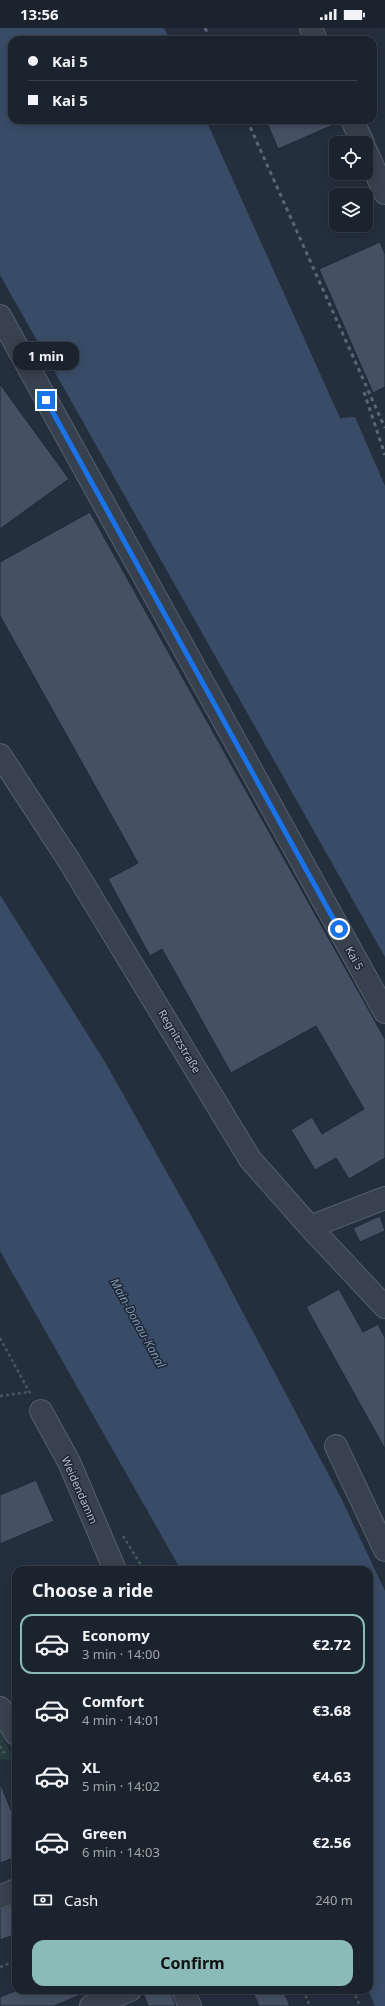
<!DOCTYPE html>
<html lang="en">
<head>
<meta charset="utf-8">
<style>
	body { margin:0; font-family:"Noto Sans",sans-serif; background:#282f3a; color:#f1f3f6; height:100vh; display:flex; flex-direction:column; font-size:15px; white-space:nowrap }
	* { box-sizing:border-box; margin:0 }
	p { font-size:13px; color:#a0a4aa }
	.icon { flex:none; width:22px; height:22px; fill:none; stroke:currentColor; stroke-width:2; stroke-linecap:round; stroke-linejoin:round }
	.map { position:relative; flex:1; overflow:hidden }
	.sheet { position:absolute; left:12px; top:1538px; width:361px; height:428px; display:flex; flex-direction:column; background:#1b232e; border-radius:12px; box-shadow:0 2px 10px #0003,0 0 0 1px #39404a }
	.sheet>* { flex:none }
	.guide { position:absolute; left:8px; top:8px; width:369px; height:88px; border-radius:12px; box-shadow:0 2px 10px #0003,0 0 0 1px #39404a; display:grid; align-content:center; height:88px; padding:0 20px; background:#1b232e }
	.buttons { position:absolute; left:329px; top:108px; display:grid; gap:8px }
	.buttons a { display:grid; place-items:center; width:44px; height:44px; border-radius:8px; background:#1b232e; box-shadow:0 2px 10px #0003,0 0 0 1px #39404a; font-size:20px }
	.end { position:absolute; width:18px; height:18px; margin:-9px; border:5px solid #1a73e8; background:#fff; box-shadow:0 0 0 2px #fff }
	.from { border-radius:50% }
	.bubble { position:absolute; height:28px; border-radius:12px; background:#1b232e; box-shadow:0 2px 10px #0003,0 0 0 1px #39404a; font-size:13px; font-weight:700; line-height:28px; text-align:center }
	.guide b { display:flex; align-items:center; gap:14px; height:38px; font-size:15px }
	.guide b+b { border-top:1px solid #39404a }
	.guide i { width:10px; height:10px; background:#f1f3f6 }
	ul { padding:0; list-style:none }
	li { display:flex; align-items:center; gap:12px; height:60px; margin:0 8px 6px; padding:0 12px; border:2px solid transparent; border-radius:12px }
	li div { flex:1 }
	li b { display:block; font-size:15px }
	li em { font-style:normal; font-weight:700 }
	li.on { border-color:#8bbbb9 }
	li>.icon { width:36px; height:36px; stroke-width:1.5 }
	h2 { padding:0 20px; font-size:18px; line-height:48px }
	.pay { display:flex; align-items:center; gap:10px; height:44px; padding:0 20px; font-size:15px }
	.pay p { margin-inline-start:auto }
	.action { display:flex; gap:8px; margin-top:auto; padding:8px 20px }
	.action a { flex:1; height:46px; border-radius:12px; background:#8bbbb9; color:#111; font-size:16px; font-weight:700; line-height:46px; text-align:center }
	.status { display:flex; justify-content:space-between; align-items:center; height:28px; padding:0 20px; background:#1b232e; direction:ltr }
	.status svg { height:11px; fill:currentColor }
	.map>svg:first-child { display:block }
	.green { fill:#263c3f }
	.water { fill:#394c67 }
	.building { fill:#455162; stroke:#1f2835 }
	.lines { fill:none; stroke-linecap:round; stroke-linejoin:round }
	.minor-casing { stroke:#565f6c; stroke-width:24 }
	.path { stroke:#44595c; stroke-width:2.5; stroke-dasharray:3 3; stroke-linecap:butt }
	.minor { stroke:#38414e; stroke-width:22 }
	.rail { stroke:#5a6575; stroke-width:3; stroke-dasharray:4 4; stroke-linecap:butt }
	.route { stroke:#1a73e8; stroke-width:5 }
	.labels { text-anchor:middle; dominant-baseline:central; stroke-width:3; stroke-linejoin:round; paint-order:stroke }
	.street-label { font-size:11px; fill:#b4bcc9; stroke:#1d2633 }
	.water-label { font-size:12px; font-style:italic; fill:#7c92b1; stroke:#1d2633 }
</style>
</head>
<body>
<div class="status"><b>13:56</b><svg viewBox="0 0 49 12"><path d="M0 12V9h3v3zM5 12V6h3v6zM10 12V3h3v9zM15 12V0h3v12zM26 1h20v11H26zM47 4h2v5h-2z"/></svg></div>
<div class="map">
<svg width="385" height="1978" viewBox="0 0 385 1978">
	<rect width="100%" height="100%" fill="#242f3e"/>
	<!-- green -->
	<path class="green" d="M0,1702l14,31 -14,-2z"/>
	<!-- water -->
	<path class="water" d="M0,0h164l6,12h-158v80h194l134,298 15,-1 30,69v471l-385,-682z
		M0,867l105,167 97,173 140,265 43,91v415h-10l-7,-16 1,-420h-188l-181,-319z"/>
	<!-- building -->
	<path class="building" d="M266,92h74v2l-62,27z
		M380,214l5,12v133l-12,6 -54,-124z
		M0,356l69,95 -69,50z
		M90,484l295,527v119l-36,21 -13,-21 -21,12 -24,-40 21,-13 10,17 42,-25 -48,-83 -85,47 -69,-124 -12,7 -42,-77 30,-16 -138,-247v-54z
		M380,1188l5,15 -25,11 -7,-14z
		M339,1261l24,43 15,-8 7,14v111l-79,-142z
		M36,1452l18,41 -54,23v-49z
		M0,1755l16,39v35l-16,6z
		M16,1876v30l-16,6v-31z
		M18,1962h74l-38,16h-54v-9z
		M142,1962h28l6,16h-28z
		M252,1962h31l7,16h-31z"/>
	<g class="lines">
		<!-- minor casing -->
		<g class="minor-casing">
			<path id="minor" d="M311,0l5,12
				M352,92l11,23
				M366,123l19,42
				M0,288l385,696
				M0,727l68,104 182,300 60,68 75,80
				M310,1199l75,-29
				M41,1383l28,51 46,108
				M336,1418l49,104
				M0,1680l16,26
				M0,1869l16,-7
				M183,1962l7,16
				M91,1978l39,-16"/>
		</g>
		<!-- path -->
		<path class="path" d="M0,1310l31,57
			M0,1368l29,-4
			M123,1508l21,34
			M0,1718l3,6h5
			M0,1939l16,-6
			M303,1962l7,16
			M353,1962l7,16"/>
		<!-- minor -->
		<use href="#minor" class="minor"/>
		<!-- rail -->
		<path class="rail" d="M205,0l6,12
			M247,92l138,308
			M364,364l21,63"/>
	</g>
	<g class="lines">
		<!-- route -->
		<path class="route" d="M46,372l293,529"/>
	</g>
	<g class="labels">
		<!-- street labels -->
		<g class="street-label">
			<text transform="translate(355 930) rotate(61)">Kai 5</text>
			<text transform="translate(180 1013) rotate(59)">Regnitzstraße</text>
			<text transform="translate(80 1462) rotate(66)">Weidendamm</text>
		</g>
		<!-- water labels -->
		<g class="water-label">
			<text transform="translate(138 1295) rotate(61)">Main-Donau-Kanal</text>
		</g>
	</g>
</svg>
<div class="buttons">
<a><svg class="icon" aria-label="locate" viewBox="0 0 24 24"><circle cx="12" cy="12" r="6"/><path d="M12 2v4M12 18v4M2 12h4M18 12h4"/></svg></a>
<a><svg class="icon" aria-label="layers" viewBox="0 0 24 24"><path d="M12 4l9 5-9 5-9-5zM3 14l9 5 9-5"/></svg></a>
</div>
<i class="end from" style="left:339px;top:901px"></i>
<i class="end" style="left:46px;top:372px"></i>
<div class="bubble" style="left:13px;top:314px;width:66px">1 min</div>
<div class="guide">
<b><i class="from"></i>Kai 5</b>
<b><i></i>Kai 5</b>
</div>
<section class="sheet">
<h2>Choose a ride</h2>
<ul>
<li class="on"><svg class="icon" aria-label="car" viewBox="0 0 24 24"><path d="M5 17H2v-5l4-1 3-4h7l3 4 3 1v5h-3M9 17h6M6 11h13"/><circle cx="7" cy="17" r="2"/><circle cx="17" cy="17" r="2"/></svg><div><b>Economy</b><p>3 min · 14:00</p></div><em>€2.72</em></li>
<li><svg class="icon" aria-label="car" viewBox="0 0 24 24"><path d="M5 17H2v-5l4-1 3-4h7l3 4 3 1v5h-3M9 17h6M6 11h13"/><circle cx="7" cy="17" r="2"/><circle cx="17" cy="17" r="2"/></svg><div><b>Comfort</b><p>4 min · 14:01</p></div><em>€3.68</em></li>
<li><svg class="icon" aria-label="car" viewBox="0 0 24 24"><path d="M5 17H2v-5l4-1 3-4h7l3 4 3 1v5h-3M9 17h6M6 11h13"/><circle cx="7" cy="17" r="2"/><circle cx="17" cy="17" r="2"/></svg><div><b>XL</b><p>5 min · 14:02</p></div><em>€4.63</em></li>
<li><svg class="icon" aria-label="car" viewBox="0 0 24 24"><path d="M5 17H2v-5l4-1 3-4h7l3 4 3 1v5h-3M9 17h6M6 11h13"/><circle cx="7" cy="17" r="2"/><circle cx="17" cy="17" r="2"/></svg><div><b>Green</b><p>6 min · 14:03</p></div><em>€2.56</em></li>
</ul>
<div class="pay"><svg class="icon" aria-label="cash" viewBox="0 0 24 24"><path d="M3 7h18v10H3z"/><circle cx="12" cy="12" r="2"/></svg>Cash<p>240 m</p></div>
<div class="action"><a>Confirm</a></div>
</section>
</div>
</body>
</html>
